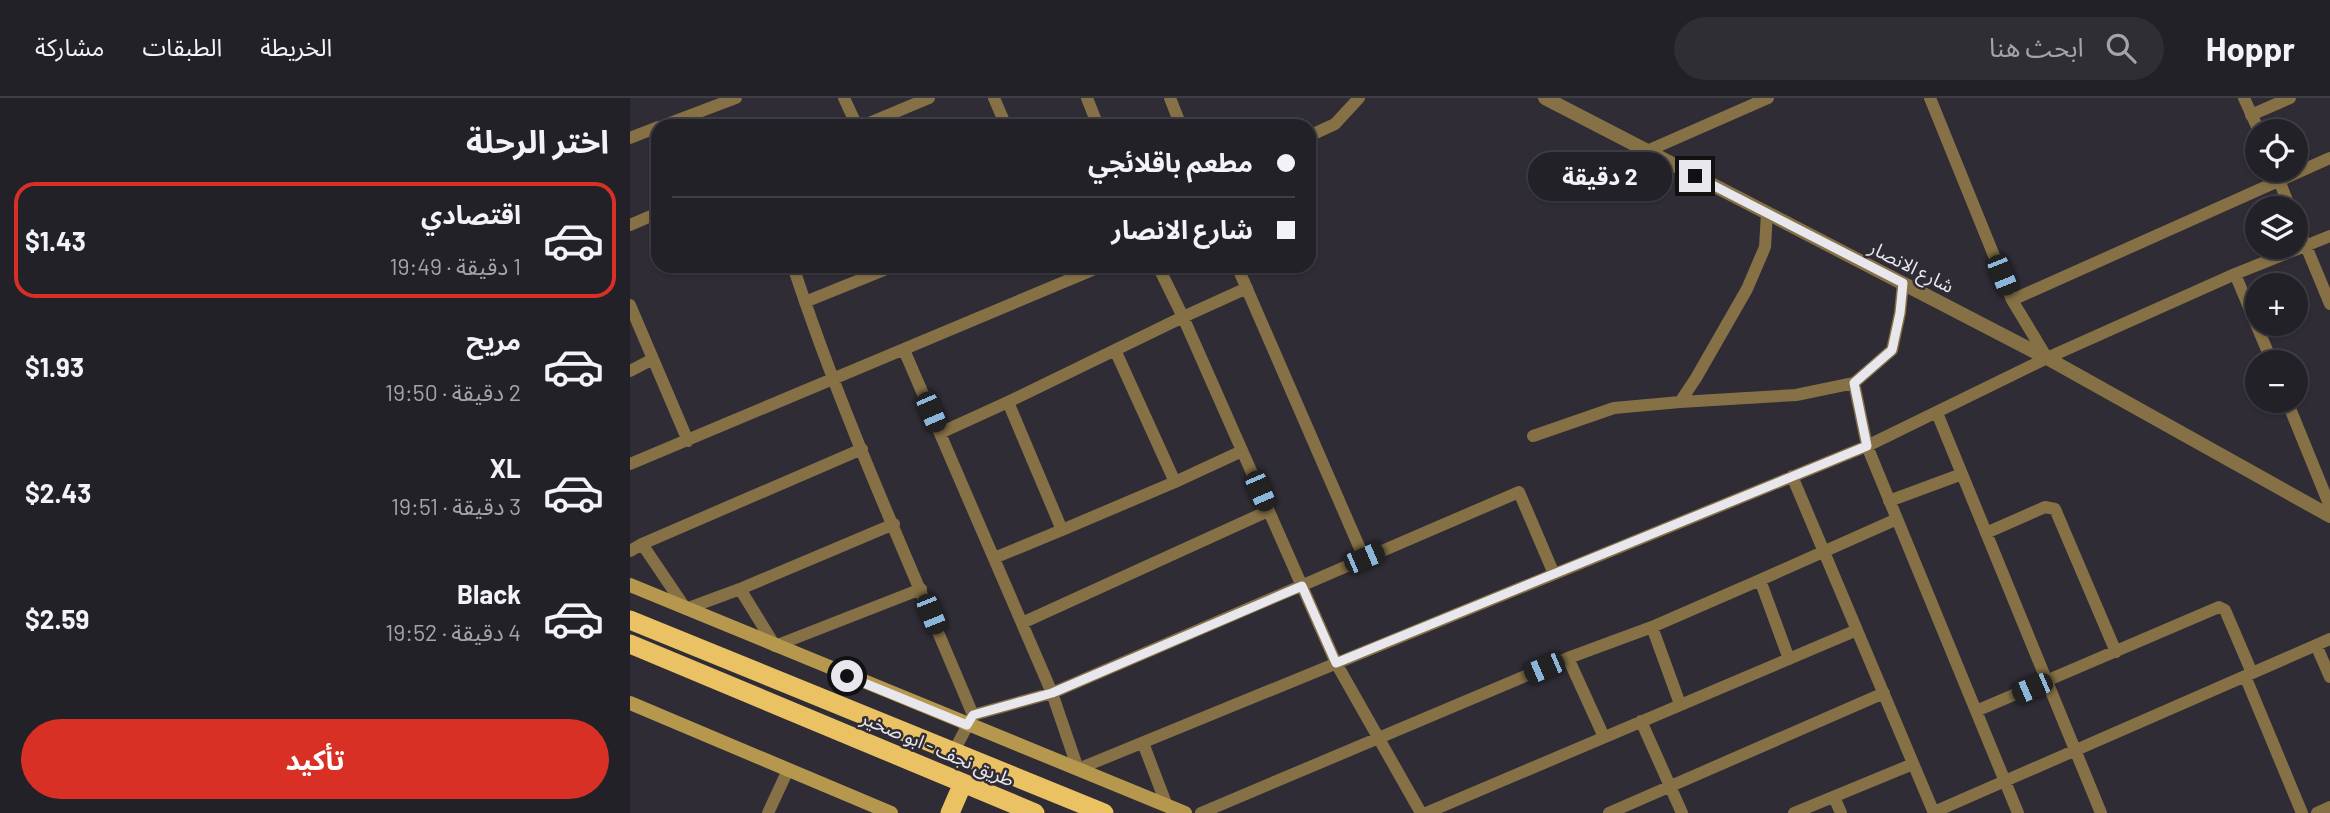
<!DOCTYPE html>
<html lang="ar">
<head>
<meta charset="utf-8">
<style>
	body { margin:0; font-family:Barlow,"Noto Sans Arabic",sans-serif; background:#2f2e34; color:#f1f3f6; direction:rtl; height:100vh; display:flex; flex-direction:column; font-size:26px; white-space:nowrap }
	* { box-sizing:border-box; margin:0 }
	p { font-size:23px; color:#a3a3a8 }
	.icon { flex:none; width:38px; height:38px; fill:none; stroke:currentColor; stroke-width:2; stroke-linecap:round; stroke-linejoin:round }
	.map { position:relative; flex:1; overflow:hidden; direction:ltr }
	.sheet { display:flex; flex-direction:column; background:#232128; width:630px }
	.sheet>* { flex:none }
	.banner { position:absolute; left:21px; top:21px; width:665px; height:154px; border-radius:21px; box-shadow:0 2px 5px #0004,0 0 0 2px #403e45; direction:rtl; display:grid; align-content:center; height:154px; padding:0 21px; background:#232128 }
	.tools { position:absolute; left:1615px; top:21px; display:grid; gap:14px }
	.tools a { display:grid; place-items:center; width:63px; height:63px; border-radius:50%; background:#232128; box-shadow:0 2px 5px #0004,0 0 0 2px #403e45; font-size:35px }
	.end { position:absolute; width:32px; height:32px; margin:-16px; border:9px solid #e8e7ed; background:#111; box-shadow:0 0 0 4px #111 }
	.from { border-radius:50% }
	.bubble { position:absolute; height:49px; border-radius:24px; background:#232128; box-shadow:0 2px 5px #0004,0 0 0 2px #403e45; font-size:23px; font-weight:700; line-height:49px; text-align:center; direction:rtl }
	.car { position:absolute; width:21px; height:42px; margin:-21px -10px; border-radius:9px; box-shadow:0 0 5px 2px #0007; background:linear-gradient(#222 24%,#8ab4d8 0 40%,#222 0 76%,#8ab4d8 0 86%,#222 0) }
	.banner b { display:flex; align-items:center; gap:24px; height:66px; font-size:26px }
	.banner b+b { border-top:2px solid #403e45 }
	.banner i { width:18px; height:18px; background:#f1f3f6 }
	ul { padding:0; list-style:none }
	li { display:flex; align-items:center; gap:21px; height:116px; margin:0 14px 10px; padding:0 7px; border:4px solid transparent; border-radius:21px }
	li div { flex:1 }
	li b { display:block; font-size:26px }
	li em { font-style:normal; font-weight:700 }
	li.active { border-color:#d93025 }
	li>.icon { width:63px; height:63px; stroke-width:1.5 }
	h2 { padding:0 21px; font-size:32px; line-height:84px }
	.button { display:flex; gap:14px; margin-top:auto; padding:14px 21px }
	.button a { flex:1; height:80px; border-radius:42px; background:#d93025; color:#fff; font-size:28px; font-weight:700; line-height:80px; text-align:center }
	header { display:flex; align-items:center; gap:42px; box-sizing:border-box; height:98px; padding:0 35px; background:#232128; border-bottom:2px solid #403e45 }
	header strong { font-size:33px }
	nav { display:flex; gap:38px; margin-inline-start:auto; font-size:24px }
	.search { width:490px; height:63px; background:#2f2e34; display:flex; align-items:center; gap:18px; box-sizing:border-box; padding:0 24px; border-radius:38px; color:#a3a3a8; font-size:26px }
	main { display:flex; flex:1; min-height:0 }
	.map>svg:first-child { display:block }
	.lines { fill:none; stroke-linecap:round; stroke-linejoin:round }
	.minor { stroke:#857145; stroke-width:12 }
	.tertiary { stroke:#857145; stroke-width:14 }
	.secondary { stroke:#b6974e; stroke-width:14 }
	.trunk { stroke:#eac264; stroke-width:19 }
	.route { stroke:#e8e7ed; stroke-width:9 }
	.labels { text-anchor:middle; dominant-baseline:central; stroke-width:5; stroke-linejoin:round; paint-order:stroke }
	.street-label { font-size:19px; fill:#e8e7ed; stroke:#2f2c35 }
</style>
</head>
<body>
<header>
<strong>Hoppr</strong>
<div class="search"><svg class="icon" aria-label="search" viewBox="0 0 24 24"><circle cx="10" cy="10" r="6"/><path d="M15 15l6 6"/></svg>ابحث هنا</div>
<nav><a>الخريطة</a><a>الطبقات</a><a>مشاركة</a></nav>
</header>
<main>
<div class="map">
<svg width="1700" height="715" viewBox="0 0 1700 715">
	<rect width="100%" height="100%" fill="#2f2c35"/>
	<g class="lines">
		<!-- minor -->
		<path class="minor" d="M214,0l13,28
			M364,0l12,28
			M457,0l11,28
			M540,0l11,28
			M1300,0l82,202 35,58
			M1614,0l15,33
			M1621,17l39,-17
			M32,28l74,-28
			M232,28l67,-28
			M679,38l26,-12 24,-26
			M0,40l28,-11
			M1017,53l121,-53
			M1645,72l15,38
			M1666,124l34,82
			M0,127l28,-12
			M163,168c50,153 118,300 180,449l-19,36
			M528,168l25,51 153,346 85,150
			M607,168l127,292
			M1605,176l37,88
			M1382,202l318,-142
			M175,204l89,-36
			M0,207l58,136
			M274,252l148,343 26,76 789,-323 180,-88 188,-84 95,-38
			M485,252l60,132 -113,48 -54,-128 175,-85 64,-29
			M0,273l23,-12
			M1224,285l13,63 151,367
			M1657,303l42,103 -4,9
			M1050,304l116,-7 58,-12 38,-33 8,-37 3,-30
			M1307,315l164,400
			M310,335l68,-31
			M903,338l81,-28 66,-6 16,-24 51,-89 18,-42 2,-34
			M0,366l472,-198
			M1162,378l142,337
			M545,384l67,-31
			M1259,403l73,-27
			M1356,435l59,-26 10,2 61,143
			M12,446l220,-95
			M0,453l12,-7 44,65 54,-20 35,57 146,-57
			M364,460l68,-28
			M1130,482l137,-61
			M110,491l154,-65
			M392,525l246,-112
			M1686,547l14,32
			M938,560l36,79
			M1615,578l57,137
			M1050,606l-28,-77 108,-47 29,79
			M1346,613l243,-104 6,3 27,63
			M343,617l79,-22 467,-201 35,82
			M1011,623l41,92
			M513,645l24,63
			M1204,699l7,16
			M1304,714l396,-173
			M138,715l20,-43
			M571,715l367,-155 84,-31
			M796,715l431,-183
			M979,715l275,-120
			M1164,715l119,-49
			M1687,715l13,-6"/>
		<!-- tertiary -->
		<path class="tertiary" d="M915,0l502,260 283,158"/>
		<!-- secondary -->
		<path class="secondary" d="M0,487l555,228
			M0,605l261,110"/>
		<!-- trunk -->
		<path class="trunk" d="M0,522l474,193
			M0,546l405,169
			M320,715l13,-30"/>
	</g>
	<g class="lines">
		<!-- route -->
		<path class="route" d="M217,578l120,49 6,-10 79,-22 250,-107 34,77 531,-217 -13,-63 38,-33 8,-37 3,-30 -208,-107"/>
	</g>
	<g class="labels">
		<!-- street labels -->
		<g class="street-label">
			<text transform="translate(1282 168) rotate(27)">شارع الانصار</text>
			<text transform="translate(308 650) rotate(23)">طريق نجف - ابو صخير</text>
		</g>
	</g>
</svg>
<div class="tools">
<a><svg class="icon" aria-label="locate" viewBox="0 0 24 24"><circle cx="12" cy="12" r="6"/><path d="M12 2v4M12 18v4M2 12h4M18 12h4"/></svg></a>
<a><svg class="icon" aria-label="layers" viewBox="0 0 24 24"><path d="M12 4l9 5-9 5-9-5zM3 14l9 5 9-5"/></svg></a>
<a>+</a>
<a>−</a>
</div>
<i class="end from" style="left:217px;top:578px"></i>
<i class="end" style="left:1065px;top:78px"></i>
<div class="bubble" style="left:898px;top:54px;width:144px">2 دقيقة</div>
<i class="car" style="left:1372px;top:177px;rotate:158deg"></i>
<i class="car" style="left:301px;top:314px;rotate:157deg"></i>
<i class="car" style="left:630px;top:393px;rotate:157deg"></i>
<i class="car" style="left:734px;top:460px;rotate:67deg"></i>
<i class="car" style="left:301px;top:516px;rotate:158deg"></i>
<i class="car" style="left:914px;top:570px;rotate:247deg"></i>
<i class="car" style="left:1402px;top:590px;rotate:247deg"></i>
<div class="banner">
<b><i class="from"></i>مطعم باقلائجي</b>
<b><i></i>شارع الانصار</b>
</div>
</div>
<section class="sheet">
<h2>اختر الرحلة</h2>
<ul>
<li class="active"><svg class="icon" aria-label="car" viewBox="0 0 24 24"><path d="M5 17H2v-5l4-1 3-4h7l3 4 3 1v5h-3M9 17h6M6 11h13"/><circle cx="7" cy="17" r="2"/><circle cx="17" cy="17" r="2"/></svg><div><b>اقتصادي</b><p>1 دقيقة · 19:49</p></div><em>$1.43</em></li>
<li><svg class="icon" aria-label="car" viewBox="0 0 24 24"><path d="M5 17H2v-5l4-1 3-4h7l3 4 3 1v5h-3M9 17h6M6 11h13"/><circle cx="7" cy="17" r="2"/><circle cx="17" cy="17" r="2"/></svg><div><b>مريح</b><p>2 دقيقة · 19:50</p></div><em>$1.93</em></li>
<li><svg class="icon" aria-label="car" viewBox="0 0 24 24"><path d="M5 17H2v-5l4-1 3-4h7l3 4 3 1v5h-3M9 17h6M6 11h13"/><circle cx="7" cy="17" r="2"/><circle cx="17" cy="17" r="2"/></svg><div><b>XL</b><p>3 دقيقة · 19:51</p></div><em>$2.43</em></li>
<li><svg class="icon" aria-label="car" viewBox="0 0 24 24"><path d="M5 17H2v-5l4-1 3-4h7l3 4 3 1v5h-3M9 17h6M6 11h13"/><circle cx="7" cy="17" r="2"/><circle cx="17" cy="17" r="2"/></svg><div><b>Black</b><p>4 دقيقة · 19:52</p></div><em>$2.59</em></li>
</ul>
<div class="button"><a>تأكيد</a></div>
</section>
</main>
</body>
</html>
